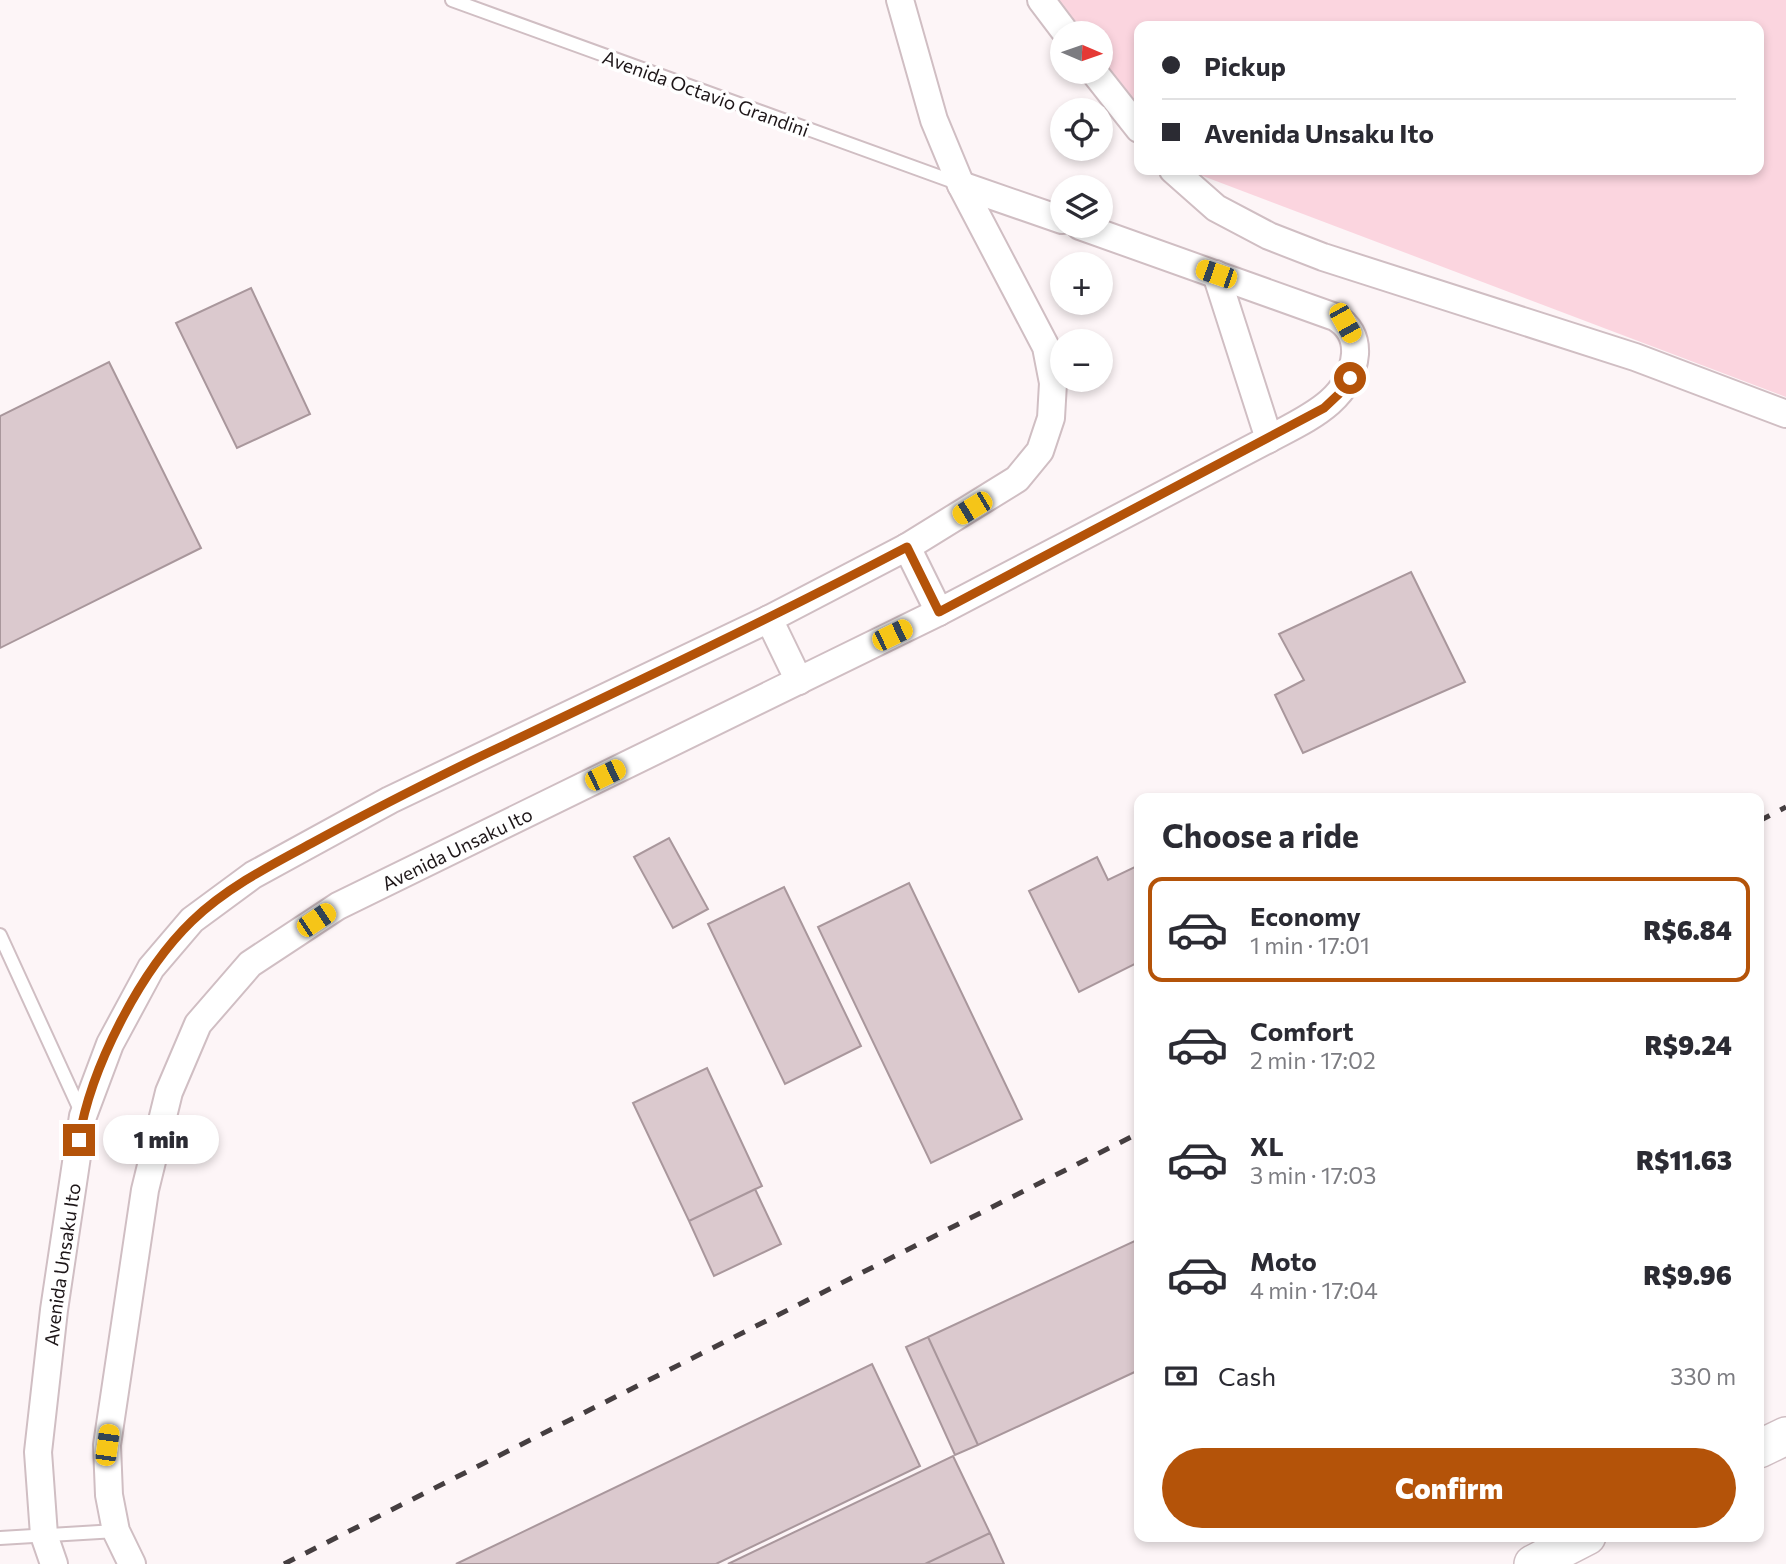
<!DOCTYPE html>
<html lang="en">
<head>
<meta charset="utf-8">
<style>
	body { margin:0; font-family:Commissioner,sans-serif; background:#f7f7f7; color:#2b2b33; height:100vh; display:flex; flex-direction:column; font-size:26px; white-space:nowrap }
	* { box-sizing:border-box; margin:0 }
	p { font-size:23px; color:#7c7c81 }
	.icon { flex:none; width:38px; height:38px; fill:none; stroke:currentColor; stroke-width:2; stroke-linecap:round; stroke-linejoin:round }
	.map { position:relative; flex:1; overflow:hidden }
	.details { position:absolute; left:1134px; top:793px; width:630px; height:749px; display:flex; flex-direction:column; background:#fff; border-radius:14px; box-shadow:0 4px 10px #0003 }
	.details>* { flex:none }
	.hud { position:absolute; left:1134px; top:21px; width:630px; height:154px; border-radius:14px; box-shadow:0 4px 10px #0003; display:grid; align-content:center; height:154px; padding:0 28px; background:#fff }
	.needle { width:46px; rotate:92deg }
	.fabs { position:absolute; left:1050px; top:21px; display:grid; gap:14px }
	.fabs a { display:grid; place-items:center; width:63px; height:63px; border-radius:50%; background:#fff; box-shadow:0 4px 10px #0003; font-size:35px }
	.end { position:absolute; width:32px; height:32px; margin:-16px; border:9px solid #b45309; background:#fff; box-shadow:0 0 0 4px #fff }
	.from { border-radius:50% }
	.bubble { position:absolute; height:49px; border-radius:24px; background:#fff; box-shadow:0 4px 10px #0003; font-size:23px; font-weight:800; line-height:49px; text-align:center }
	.car { position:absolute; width:21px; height:42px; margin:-21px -10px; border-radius:9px; box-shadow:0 0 5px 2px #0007; background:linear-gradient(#f5c518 24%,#345 0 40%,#f5c518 0 76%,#345 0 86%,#f5c518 0) }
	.hud b { display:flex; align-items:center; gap:24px; height:66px; font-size:26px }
	.hud b+b { border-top:2px solid #e1e1e2 }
	.hud i { width:18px; height:18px; background:#2b2b33 }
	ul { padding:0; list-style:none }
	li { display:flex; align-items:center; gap:21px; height:105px; margin:0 14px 10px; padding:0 14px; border:4px solid transparent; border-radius:14px }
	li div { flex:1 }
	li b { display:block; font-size:26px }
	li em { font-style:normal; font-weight:800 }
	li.selected { border-color:#b45309 }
	li>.icon { width:63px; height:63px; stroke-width:1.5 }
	h2 { padding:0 28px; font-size:32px; line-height:84px }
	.pay { display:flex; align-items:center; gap:18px; height:77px; padding:0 28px; font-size:26px }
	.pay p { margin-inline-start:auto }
	.action { display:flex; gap:14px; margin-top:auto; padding:14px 28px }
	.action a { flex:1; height:80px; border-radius:42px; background:#b45309; color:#fff; font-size:28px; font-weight:800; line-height:80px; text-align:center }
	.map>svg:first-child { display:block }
	.green { fill:#fbd5df }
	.building { fill:#dbc9ce; stroke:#a9979c; stroke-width:2 }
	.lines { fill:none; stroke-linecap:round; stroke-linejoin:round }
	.lane-casing { stroke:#d0bec3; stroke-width:16 }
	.street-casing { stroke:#d0bec3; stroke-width:30 }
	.secondary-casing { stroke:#d0bec3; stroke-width:40 }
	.lane { stroke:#fff; stroke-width:12 }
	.street { stroke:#fff; stroke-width:26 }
	.secondary { stroke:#fff; stroke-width:37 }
	.rail { stroke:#453e40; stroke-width:5; stroke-dasharray:12 12; stroke-linecap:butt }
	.route { stroke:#b45309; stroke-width:9 }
	.labels { text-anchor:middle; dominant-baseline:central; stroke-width:7; stroke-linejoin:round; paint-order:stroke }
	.street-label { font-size:19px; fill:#1d1618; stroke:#fff }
</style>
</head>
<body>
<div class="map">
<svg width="1786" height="1564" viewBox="0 0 1786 1564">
	<rect width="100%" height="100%" fill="#fdf5f7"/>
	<!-- green -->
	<path class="green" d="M1055,0h731v397l-599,-227h572v-144h-620v82l-38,-50v-25h-20z"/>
	<!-- building -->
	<path class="building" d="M251,288l59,126 -73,34 -61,-125z
		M109,362l92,186 -201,100v-232z
		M1411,572l54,110 -162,71 -28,-58 29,-15 -25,-46z
		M669,838l39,71 -35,19 -39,-71z
		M1097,857l11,23 31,-15v97l-60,30 -50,-101z
		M909,883l113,236 -91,44 -113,-236z
		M784,887l77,159 -76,38 -77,-160z
		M707,1068l55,118 -73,35 -56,-118z
		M755,1189l26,55 -67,32 -25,-55z
		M1139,1239v131l-161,75 -50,-108z
		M928,1337l50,108 -23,10 -49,-108z
		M872,1364l48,102 -204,98h-260z
		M953,1456l37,77 -65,31h-197z
		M990,1533l14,31h-79z"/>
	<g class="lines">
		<!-- lane casing -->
		<g class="lane-casing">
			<path id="lane" d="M452,0l505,183
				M0,935l81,177
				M0,1538l116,-7"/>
		</g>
		<!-- street casing -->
		<g class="street-casing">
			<g id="street">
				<path d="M1041,0l25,33"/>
				<path d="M1094,72l45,57"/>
				<path d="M1173,170l43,38 53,28 54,21 312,100 151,57"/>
				<path d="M961,185l101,35"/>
				<path d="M1216,274l53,165"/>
				<path d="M907,547l32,65"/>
				<path d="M769,619l30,62"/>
				<path id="s1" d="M54,1564l-10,-29 -6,-83 16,-142 29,-194 27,-72 41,-76 41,-48 61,-45 137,-75 379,-181 138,-72 110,-68 23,-28 11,-33 2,-35 -7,-36 -85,-162 -27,-65 -34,-120"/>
				<path id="s2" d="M132,1564l-16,-33 -7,-36 -2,-50 38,-255 24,-98 29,-68 52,-60 88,-58 601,-294 330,-173c37,-20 82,-38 86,-85 1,-16 -6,-29 -20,-37l-255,-91"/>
			</g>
		</g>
		<!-- secondary casing -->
		<g class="secondary-casing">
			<path id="secondary" d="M1759,1449l27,-13
				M1533,1564l54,-28"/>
		</g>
		<!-- lane -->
		<use href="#lane" class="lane"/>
		<!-- street -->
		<use href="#street" class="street"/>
		<!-- secondary -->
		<use href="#secondary" class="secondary"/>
		<!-- rail -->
		<path class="rail" d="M1759,821l27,-14
			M284,1564l855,-431"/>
	</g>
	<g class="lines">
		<!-- route -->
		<path class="route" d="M79,1140c11,-71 61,-169 113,-219 34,-33 79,-56 120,-78 53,-29 106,-56 161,-83 145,-69 291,-138 434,-213l32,65 385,-204 17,-16 9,-14"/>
	</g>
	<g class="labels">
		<!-- street labels -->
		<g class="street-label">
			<text transform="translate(706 93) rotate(20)">Avenida Octavio Grandini</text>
			<text stroke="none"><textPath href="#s2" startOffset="873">Avenida Unsaku Ito</textPath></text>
			<text stroke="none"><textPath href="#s1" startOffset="303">Avenida Unsaku Ito</textPath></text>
		</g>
	</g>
</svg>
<div class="fabs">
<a><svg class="needle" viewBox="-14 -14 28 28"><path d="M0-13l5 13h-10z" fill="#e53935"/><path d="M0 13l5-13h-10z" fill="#7c7c81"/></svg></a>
<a><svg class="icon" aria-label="locate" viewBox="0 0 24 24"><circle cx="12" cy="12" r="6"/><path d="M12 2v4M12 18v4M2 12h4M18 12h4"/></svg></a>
<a><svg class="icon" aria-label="layers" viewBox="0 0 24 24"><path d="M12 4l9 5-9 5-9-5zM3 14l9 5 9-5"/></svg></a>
<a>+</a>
<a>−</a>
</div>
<i class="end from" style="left:1350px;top:378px"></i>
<i class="end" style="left:79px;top:1140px"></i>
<div class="bubble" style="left:103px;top:1115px;width:116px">1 min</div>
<i class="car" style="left:1216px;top:274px;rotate:289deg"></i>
<i class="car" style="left:1345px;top:323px;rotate:151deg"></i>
<i class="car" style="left:972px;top:508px;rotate:239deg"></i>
<i class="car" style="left:892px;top:635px;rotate:64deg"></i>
<i class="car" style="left:605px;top:775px;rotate:64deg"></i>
<i class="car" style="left:316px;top:920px;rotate:56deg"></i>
<i class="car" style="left:107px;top:1445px;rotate:8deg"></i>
<div class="hud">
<b><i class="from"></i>Pickup</b>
<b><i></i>Avenida Unsaku Ito</b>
</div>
<section class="details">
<h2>Choose a ride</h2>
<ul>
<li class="selected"><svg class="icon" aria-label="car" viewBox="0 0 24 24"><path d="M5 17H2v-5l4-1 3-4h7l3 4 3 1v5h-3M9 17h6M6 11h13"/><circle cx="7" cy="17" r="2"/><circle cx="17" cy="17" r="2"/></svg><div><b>Economy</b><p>1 min · 17:01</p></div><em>R$6.84</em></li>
<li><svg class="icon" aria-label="car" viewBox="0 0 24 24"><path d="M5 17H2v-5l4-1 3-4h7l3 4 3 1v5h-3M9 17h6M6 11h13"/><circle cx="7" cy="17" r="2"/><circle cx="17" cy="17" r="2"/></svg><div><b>Comfort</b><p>2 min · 17:02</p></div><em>R$9.24</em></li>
<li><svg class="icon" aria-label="car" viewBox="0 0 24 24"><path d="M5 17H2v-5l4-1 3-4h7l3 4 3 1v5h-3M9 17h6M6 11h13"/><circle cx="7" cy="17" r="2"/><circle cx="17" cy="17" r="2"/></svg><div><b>XL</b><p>3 min · 17:03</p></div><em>R$11.63</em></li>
<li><svg class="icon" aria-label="car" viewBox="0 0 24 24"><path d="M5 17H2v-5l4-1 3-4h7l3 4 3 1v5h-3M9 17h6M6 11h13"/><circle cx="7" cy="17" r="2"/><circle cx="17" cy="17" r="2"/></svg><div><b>Moto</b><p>4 min · 17:04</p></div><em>R$9.96</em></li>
</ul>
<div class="pay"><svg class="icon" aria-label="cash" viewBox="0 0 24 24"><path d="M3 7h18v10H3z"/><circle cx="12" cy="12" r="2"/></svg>Cash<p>330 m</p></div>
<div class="action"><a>Confirm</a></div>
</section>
</div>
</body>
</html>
